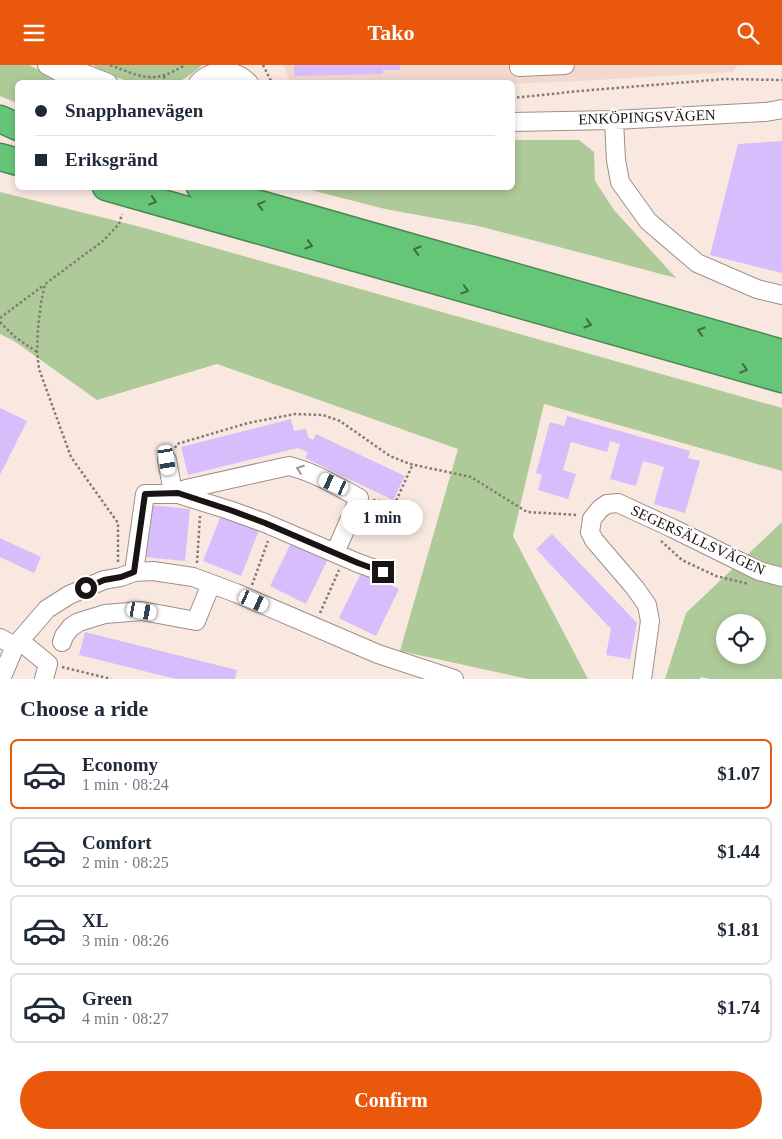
<!DOCTYPE html>
<html lang="en">
<head>
<meta charset="utf-8">
<style>
	body { margin:0; font-family:"Times New Roman",serif; background:#f6f6f7; color:#1f2937; height:100vh; display:flex; flex-direction:column; font-size:19px; white-space:nowrap }
	* { box-sizing:border-box; margin:0 }
	p { font-size:16px; color:#747a83 }
	.icon { flex:none; width:28px; height:28px; fill:none; stroke:currentColor; stroke-width:2; stroke-linecap:round; stroke-linejoin:round }
	.map { position:relative; height:614px; overflow:hidden }
	.sheet { display:flex; flex-direction:column; background:#fff; flex:1 }
	.sheet>* { flex:none }
	.banner { position:absolute; left:15px; top:15px; width:500px; height:110px; border-radius:8px; box-shadow:0 2px 8px #0003; display:grid; align-content:center; height:110px; padding:0 20px; background:#fff }
	.controls { position:absolute; left:716px; top:549px; display:grid; gap:10px }
	.controls a { display:grid; place-items:center; width:50px; height:50px; border-radius:50%; background:#fff; box-shadow:0 2px 8px #0003; font-size:25px }
	.end { position:absolute; width:22px; height:22px; margin:-11px; border:6px solid #191311; background:#fff; box-shadow:0 0 0 2px #fff }
	.from { border-radius:50% }
	.bubble { position:absolute; height:35px; border-radius:18px; background:#fff; box-shadow:0 2px 8px #0003; font-size:16px; font-weight:700; line-height:35px; text-align:center }
	.car { position:absolute; width:15px; height:30px; margin:-15px -8px; border-radius:6px; box-shadow:0 0 4px 1px #0007; background:linear-gradient(#fff 24%,#345 0 40%,#fff 0 76%,#345 0 86%,#fff 0) }
	.banner b { display:flex; align-items:center; gap:18px; height:48px; font-size:19px }
	.banner b+b { border-top:1px solid #e0e1e3 }
	.banner i { width:12px; height:12px; background:#1f2937 }
	ul { padding:0; list-style:none }
	li { display:flex; align-items:center; gap:15px; height:70px; margin:0 10px 8px; padding:0 10px; border:2px solid #e0e1e3; border-radius:8px }
	li div { flex:1 }
	li b { display:block; font-size:19px }
	li em { font-style:normal; font-weight:700 }
	li.on { border-color:#ea580c }
	li>.icon { width:45px; height:45px; stroke-width:1.5 }
	h2 { padding:0 20px; font-size:22px; line-height:60px }
	.primary-button { display:flex; gap:10px; margin-top:auto; padding:10px 20px }
	.primary-button a { flex:1; height:58px; border-radius:30px; background:#ea580c; color:#fff; font-size:20px; font-weight:700; line-height:58px; text-align:center }
	header { display:flex; justify-content:space-between; align-items:center; height:65px; padding:0 20px; background:#ea580c; color:#fff; font-size:22px; font-weight:700 }
	.map>svg:first-child { display:block }
	.built { fill:#f2d9cf }
	.green { fill:#aeca99; fill-rule:evenodd }
	.building { fill:#d7bdfb }
	.lines { fill:none; stroke-linecap:round; stroke-linejoin:round }
	.minor-casing { stroke:#9f8f89; stroke-width:20 }
	.highway-casing { stroke:#4b8754; stroke-width:29 }
	.path { stroke:#847974; stroke-width:2.5; stroke-dasharray:2.5 2.5; stroke-linecap:butt }
	.minor { stroke:#fff; stroke-width:18 }
	.highway { stroke:#66c678; stroke-width:26 }
	.oneway { stroke:#406c44 }
	.oneway2 { stroke:#989594 }
	.route { stroke:#191311; stroke-width:6 }
	.labels { text-anchor:middle; dominant-baseline:central; stroke-width:4.5; stroke-linejoin:round; paint-order:stroke }
	.street-label { font-size:15px; fill:#191311; stroke:#fff }
</style>
</head>
<body>
<header><svg class="icon" aria-label="menu" viewBox="0 0 24 24"><path d="M4 6h16M4 12h16M4 18h16"/></svg>Tako<svg class="icon" aria-label="search" viewBox="0 0 24 24"><circle cx="10" cy="10" r="6"/><path d="M15 15l6 6"/></svg></header>
<div class="map">
<svg width="782" height="614" viewBox="0 0 782 614">
	<rect width="100%" height="100%" fill="#f9e8e0"/>
	<!-- built -->
	<path class="built" d="M283,0h455l-5,7 -153,9 -67,3 -1,-1 -219,-1 -3,-1z"/>
	<!-- green -->
	<path class="green" d="M0,0h29l33,17 -44,1 -1,20 -17,-7z
		M93,0h109c-8,8 -17,14 -28,18l-43,-1 -25,-8z
		M513,75h66l15,12 1,29 19,29 62,68 -94,-25 -104,-27 -93,-17 -82,-21 209,-1z
		M0,127l137,34 645,182v63l-238,-67 -31,132 75,143h-60l-128,-28 58,-202 -241,-85 -120,36 -83,-59 -14,-7z
		M782,457v157h-71l-10,-2 -1,2h-35l21,-66zM725,558h33v32h-33z"/>
	<!-- building -->
	<path class="building" d="M294,0h106v5h-17v4l-89,2z
		M782,76v132l-72,-18 28,-111z
		M0,343l27,13 -27,54z
		M567,351l123,35 -2,7 12,3 -15,52 -31,-9 10,-37 -21,-6 -7,25 -26,-7 10,-35 -10,-3 -3,11 -36,-10 -8,28 13,4 -8,25 -30,-9 4,-15 -6,-2 14,-51 14,4z
		M291,354l3,12 12,-2 2,8 5,3 3,-6 89,42 -12,24 -88,-42 3,-6 -10,-4 -110,27 -7,-28z
		M149,440l41,4 -5,52 -41,-4z
		M222,448l38,15 -19,48 -38,-15z
		M552,469l85,89 -7,36 -24,-4 5,-26 -75,-80z
		M0,473l41,19 -7,16 -34,-16z
		M293,474l36,18 -23,47 -36,-18z
		M362,506l37,18 -23,47 -37,-18z
		M85,567l152,38 -2,9h-59l-97,-24z"/>
	<g class="lines">
		<!-- minor casing -->
		<g class="minor-casing">
			<path id="minor" d="M47,0l28,15
				M66,0l14,7 28,11
				M519,2l46,-2
				M198,18c15,-15 36,-15 51,0
				M614,55l2,40 4,22 28,39 49,42 60,26 25,6
				M512,57l102,-2 152,-8 16,-3
				M167,395l5,27 6,7 8,-5 103,-23c25,6 48,20 70,32l-24,55
				M134,507l11,-78h33l51,16 36,13 93,40 25,9
				M0,573l15,8
				M20,576l28,23 -4,15
				M62,577l2,-6 7,-9 8,-5 26,-8 37,-3 54,10 15,-37
				M1,614l14,-33 32,-37 22,-14 35,-15 17,-3 13,-5 19,-1 40,6 43,16 142,61 76,25
				M642,614l8,-58 -3,-16 -12,-17 -41,-48 -4,-8 2,-13 8,-10 7,-5 11,-1 54,25 87,43 23,6"/>
		</g>
		<!-- highway casing -->
		<g class="highway-casing">
			<path id="highway" d="M0,54l18,8
				M0,92l18,5
				M106,122l676,192
				M200,122l582,166"/>
		</g>
		<!-- path -->
		<path class="path" d="M110,0c32,12 43,20 75,0
			M263,0l9,18
			M164,11l1,7
			M512,33l68,-7 145,-12 57,1
			M0,253l44,-33
			M0,257l15,15 22,15
			M175,383l2,-4 71,-21 47,-9 28,1 17,6 50,35 20,8 61,13 56,35 51,3
			M373,435l22,3 18,-39
			M661,476l21,19 34,16 33,8
			M118,497v-39l-47,-66 -32,-88 -2,-17 1,-24 3,-25 4,-19 58,-43 16,-17 3,-10
			M197,498l3,-47
			M252,520l16,-44
			M320,548l19,-43
			M62,602l49,12"/>
		<!-- minor -->
		<use href="#minor" class="minor"/>
		<!-- highway -->
		<use href="#highway" class="highway"/>
	</g>
	<!-- one-way arrows -->
	<defs><path id="oneway-chevron" d="M-2-3.5L2.5 0L-2 3.5" fill="none" stroke-width="1.6" stroke-linecap="round" stroke-linejoin="round" transform="scale(1.25)"/></defs>
	<g class="oneway">
		<use href="#oneway-chevron" transform="translate(153 136) rotate(16)"/>
		<use href="#oneway-chevron" transform="translate(261 140) rotate(-164)"/>
		<use href="#oneway-chevron" transform="translate(309 180) rotate(16)"/>
		<use href="#oneway-chevron" transform="translate(417 185) rotate(-164)"/>
		<use href="#oneway-chevron" transform="translate(465 225) rotate(16)"/>
		<use href="#oneway-chevron" transform="translate(588 259) rotate(16)"/>
		<use href="#oneway-chevron" transform="translate(701 266) rotate(-164)"/>
		<use href="#oneway-chevron" transform="translate(744 304) rotate(16)"/>
	</g>
	<use class="oneway2" href="#oneway-chevron" transform="translate(300 404) rotate(-160)"/>
	<g class="lines">
		<!-- route -->
		<path class="route" d="M86,523l18,-8 17,-3 13,-5 11,-78 33,-1 52,17 35,13 93,40 25,9"/>
	</g>
	<g class="labels">
		<!-- street labels -->
		<g class="street-label">
			<text transform="translate(647 52) rotate(-2)">ENKÖPINGSVÄGEN</text>
			<text transform="translate(698 475) rotate(25)">SEGERSÄLLSVÄGEN</text>
		</g>
	</g>
</svg>
<div class="controls">
<a><svg class="icon" aria-label="locate" viewBox="0 0 24 24"><circle cx="12" cy="12" r="6"/><path d="M12 2v4M12 18v4M2 12h4M18 12h4"/></svg></a>
</div>
<i class="end from" style="left:86px;top:523px"></i>
<i class="end" style="left:383px;top:507px"></i>
<div class="bubble" style="left:341px;top:435px;width:82px">1 min</div>
<i class="car" style="left:167px;top:395px;rotate:171deg"></i>
<i class="car" style="left:334px;top:419px;rotate:294deg"></i>
<i class="car" style="left:254px;top:536px;rotate:114deg"></i>
<i class="car" style="left:142px;top:546px;rotate:100deg"></i>
<div class="banner">
<b><i class="from"></i>Snapphanevägen</b>
<b><i></i>Eriksgränd</b>
</div>
</div>
<section class="sheet">
<h2>Choose a ride</h2>
<ul>
<li class="on"><svg class="icon" aria-label="car" viewBox="0 0 24 24"><path d="M5 17H2v-5l4-1 3-4h7l3 4 3 1v5h-3M9 17h6M6 11h13"/><circle cx="7" cy="17" r="2"/><circle cx="17" cy="17" r="2"/></svg><div><b>Economy</b><p>1 min · 08:24</p></div><em>$1.07</em></li>
<li><svg class="icon" aria-label="car" viewBox="0 0 24 24"><path d="M5 17H2v-5l4-1 3-4h7l3 4 3 1v5h-3M9 17h6M6 11h13"/><circle cx="7" cy="17" r="2"/><circle cx="17" cy="17" r="2"/></svg><div><b>Comfort</b><p>2 min · 08:25</p></div><em>$1.44</em></li>
<li><svg class="icon" aria-label="car" viewBox="0 0 24 24"><path d="M5 17H2v-5l4-1 3-4h7l3 4 3 1v5h-3M9 17h6M6 11h13"/><circle cx="7" cy="17" r="2"/><circle cx="17" cy="17" r="2"/></svg><div><b>XL</b><p>3 min · 08:26</p></div><em>$1.81</em></li>
<li><svg class="icon" aria-label="car" viewBox="0 0 24 24"><path d="M5 17H2v-5l4-1 3-4h7l3 4 3 1v5h-3M9 17h6M6 11h13"/><circle cx="7" cy="17" r="2"/><circle cx="17" cy="17" r="2"/></svg><div><b>Green</b><p>4 min · 08:27</p></div><em>$1.74</em></li>
</ul>
<div class="primary-button"><a>Confirm</a></div>
</section>
</body>
</html>
